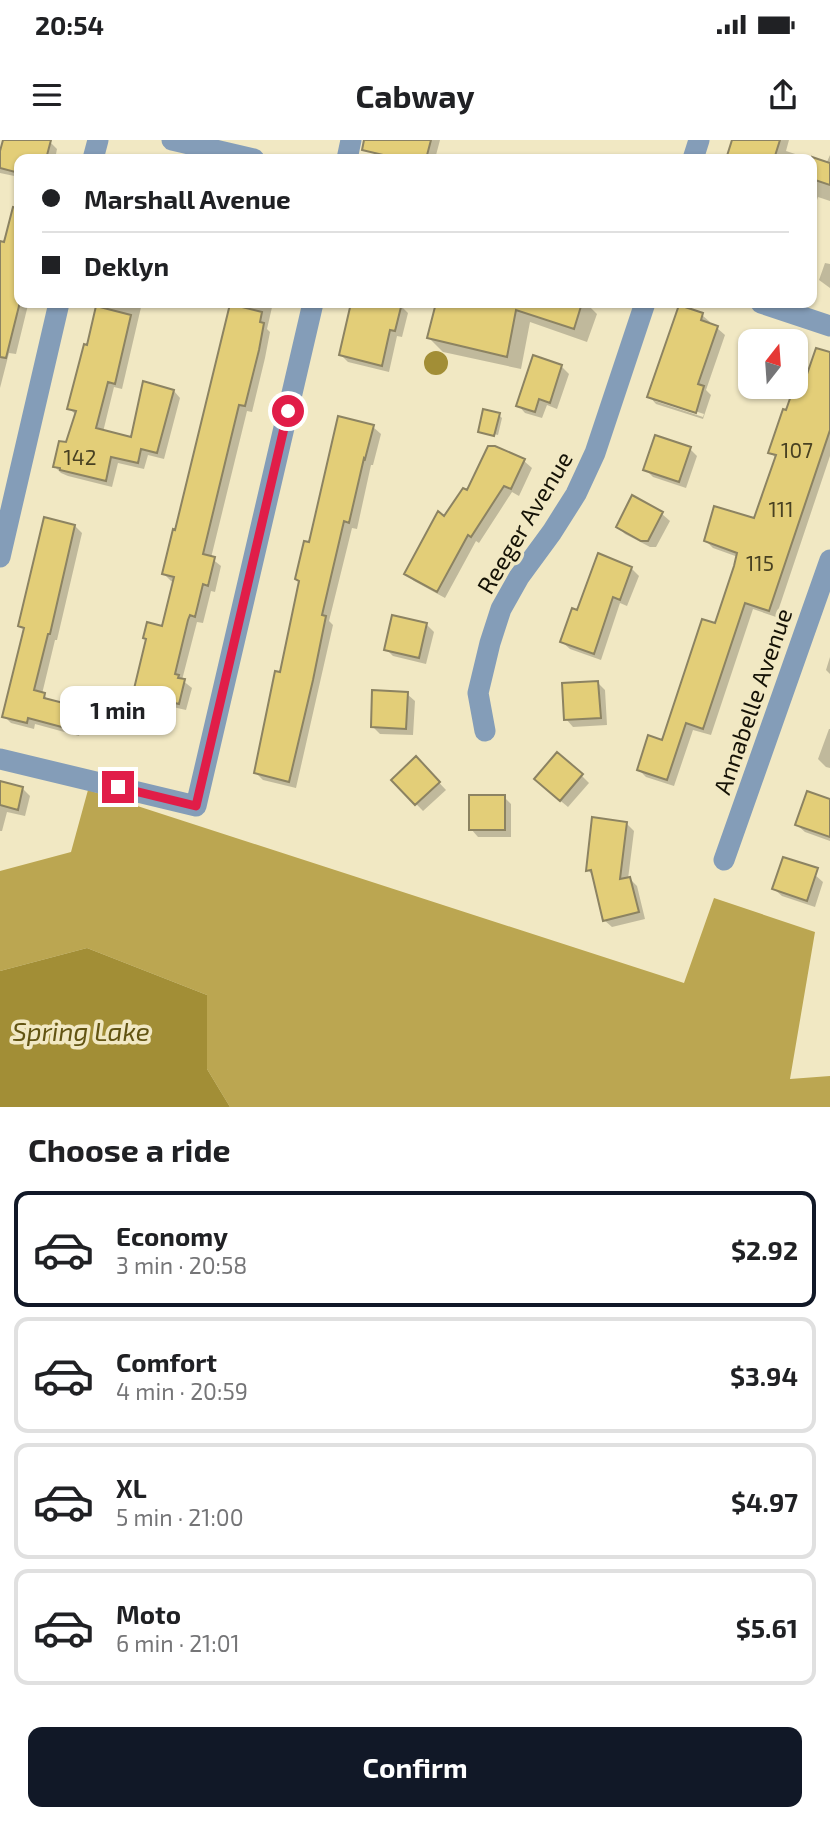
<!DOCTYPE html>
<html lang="en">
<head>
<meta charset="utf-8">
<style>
	body { margin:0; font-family:"Exo 2",sans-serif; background:#f2f2f2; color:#202124; height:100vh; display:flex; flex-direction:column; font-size:26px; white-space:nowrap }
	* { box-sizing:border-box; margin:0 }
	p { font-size:23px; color:#757577 }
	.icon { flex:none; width:38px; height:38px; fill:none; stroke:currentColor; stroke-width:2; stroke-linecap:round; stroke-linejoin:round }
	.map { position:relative; height:967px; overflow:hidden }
	.drawer { display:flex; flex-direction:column; background:#fff; flex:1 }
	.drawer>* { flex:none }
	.top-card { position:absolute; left:14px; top:14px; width:803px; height:154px; border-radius:14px; box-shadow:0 2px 5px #0004; display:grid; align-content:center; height:154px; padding:0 28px; background:#fff }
	.needle { width:46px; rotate:17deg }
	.buttons { position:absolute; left:738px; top:189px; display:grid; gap:14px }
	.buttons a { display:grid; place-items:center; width:70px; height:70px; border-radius:14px; background:#fff; box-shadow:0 2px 5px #0004; font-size:35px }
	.end { position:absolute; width:32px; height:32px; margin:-16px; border:9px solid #e11d48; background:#fff; box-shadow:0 0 0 4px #fff }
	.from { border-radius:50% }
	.bubble { position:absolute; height:49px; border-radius:14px; background:#fff; box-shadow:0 2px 5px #0004; font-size:23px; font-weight:700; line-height:49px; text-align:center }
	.top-card b { display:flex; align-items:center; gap:24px; height:66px; font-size:26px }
	.top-card b+b { border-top:2px solid #e0e0e0 }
	.top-card i { width:18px; height:18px; background:#202124 }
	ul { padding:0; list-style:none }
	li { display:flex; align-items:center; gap:21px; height:116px; margin:0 14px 10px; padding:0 14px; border:4px solid #e0e0e0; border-radius:14px }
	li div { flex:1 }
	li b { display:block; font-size:26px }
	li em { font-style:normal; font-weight:700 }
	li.current { border-color:#111827 }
	li>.icon { width:63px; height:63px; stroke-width:1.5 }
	h2 { padding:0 28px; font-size:32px; line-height:84px }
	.button { display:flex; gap:14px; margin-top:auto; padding:14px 28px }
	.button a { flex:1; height:80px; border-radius:14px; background:#111827; color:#fff; font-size:28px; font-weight:700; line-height:80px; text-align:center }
	.status { display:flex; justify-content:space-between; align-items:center; height:49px; padding:0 35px; background:#fff; direction:ltr }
	.status svg { height:19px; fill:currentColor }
	header { display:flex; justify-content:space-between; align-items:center; height:91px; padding:0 28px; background:#fff; font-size:32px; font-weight:700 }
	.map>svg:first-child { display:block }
	.forest { fill:#bba651 }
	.water { fill:#a28e36 }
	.shadow { fill:#0003; fill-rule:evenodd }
	.building { fill:#e3ce78; stroke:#8c8362; stroke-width:2 }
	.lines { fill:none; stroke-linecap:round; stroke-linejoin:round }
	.minor { stroke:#849db8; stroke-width:21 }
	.route { stroke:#e11d48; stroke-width:9 }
	.labels { text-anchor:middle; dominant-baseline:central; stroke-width:7; stroke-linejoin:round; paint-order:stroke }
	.number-label { font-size:21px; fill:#484122 }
	.street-label { font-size:24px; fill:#151206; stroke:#f1e8c3 }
	.water-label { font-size:26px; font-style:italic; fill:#625412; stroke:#f1e8c3 }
</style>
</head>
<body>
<div class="status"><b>20:54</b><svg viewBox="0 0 49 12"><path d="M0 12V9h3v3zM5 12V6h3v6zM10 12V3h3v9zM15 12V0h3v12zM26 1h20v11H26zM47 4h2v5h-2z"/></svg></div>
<header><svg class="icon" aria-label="menu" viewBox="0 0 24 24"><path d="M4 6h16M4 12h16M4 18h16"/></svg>Cabway<svg class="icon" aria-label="share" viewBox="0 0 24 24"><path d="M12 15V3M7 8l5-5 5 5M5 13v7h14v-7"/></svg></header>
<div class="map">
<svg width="830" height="967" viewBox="0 0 830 967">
	<rect width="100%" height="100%" fill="#f1e8c3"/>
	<!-- forest -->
	<path class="forest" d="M88,650l596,193 30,-85 101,34 -25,147 40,-3v31h-600l-23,-38v-74l-120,-47 -87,23v-100l71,-19z"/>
	<!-- water -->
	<path class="water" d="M424 223a12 12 0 1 1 24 0a12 12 0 1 1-24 0Z
		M87,808l120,47v74l23,38h-230v-136z"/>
	<!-- shadow -->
	<path class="shadow" d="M5,0h37l8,2 7,7 -2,10h-36v18l-19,-4v-21z
		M384,0h56l-5,19h-49l-6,-6z
		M734,0h55l-3,11 40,13 4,-9v46l-12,-4 -6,19v-57h-85z
		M19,49v114h7l2,2 -12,49 -7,-1 -9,35v-134l5,-10z
		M825,123l5,1v24l-11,-8z
		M99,163h43l-20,86 -8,-2 -11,45 29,7 42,-48 6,7 -16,61 -16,-4 -4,14 -26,-6 -6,24 -44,-11 -7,-3 -7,-7 13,-21 9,-30 -7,-7 19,-61z
		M231,163h42l-6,26 3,3 -5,26 -13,54 -5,-1 -36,147 10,8 -6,26 -4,-1 -8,32 -6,-1 -15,58 10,8 -6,22 -44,-10 -7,-8 28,-64 12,-46 -4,-1 -7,-7 12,-42z
		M353,163h49l-1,3 7,7 -6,24 -5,-1 -8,36 -41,-10 -7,-7z
		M438,163h148l11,11 -10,28 -57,-20 -9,47 -78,-17 -14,-14z
		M702,175l8,7 -1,3 8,3 8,7 -19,55 5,5 -8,24 -47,-15 -7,-8zM655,258l49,16 -1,3 -48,-16z
		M830,214v102l-54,161 -23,-8 -42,126 -18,-5 -19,56 -28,-9 -7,-7 24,-28 53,-117 22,-68 -25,-9 -7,-7 49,-20 22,-62 -7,-7 17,-40z
		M561,226l8,8 -12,35 -10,-4 -5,13 -17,-5 -7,-8z
		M499,275l3,3 -4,17 -17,-4z
		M373,287l8,7 -8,31h-2l-14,64 -5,-1 -23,93 4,4 -37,163 -33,-8 -7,-7 25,-99 29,-130z
		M494,307l30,14 8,7 -13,28 -7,-4 -33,51 -3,-2 -31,57 -31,-17 -8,-7 39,-56 23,-25z
		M690,309l7,7 -11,32 -33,-11 -8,-8z
		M633,358l29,16 8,7 -14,26h-6l-25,-13 -7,-7z
		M75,386l7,7 -25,107h-2l-13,54 9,8 27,6 7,7 -6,21 -44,-12 -1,5 -23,-6 -7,-7 21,-86 -5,-4z
		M631,428l8,8 -12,30 -7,-3 -19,57 -31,-11 -8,-7 16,-30z
		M426,484l8,8 -8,32 -33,-8 -7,-7z
		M830,517v17l-4,-4z
		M598,543l7,7 2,35 -34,2 -7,-8z
		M407,554l8,7 -2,34 -33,-1 -8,-8z
		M829,589h1v39l-4,-1 -8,-8z
		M416,618l30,32 -23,21 -30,-31z
		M581,635l8,8 -21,24 -24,-20z
		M0,642l22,6 8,8 -5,20 -18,-4 -5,19h-2z
		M504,657l7,7v33h-33l-7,-8z
		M830,661v40l-25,-9 -8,-7z
		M626,683l8,8 -6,48h2l7,7 8,33 -33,8 -8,-7 -10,-43 -6,-7z
		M815,735l8,7 -8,25 -33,-11 -8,-7z"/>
	<!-- building -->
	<path class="building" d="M3,0h48l-5,19h-27v14l-19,-5v-17z
		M364,0h67l-5,19h-26l-38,-9z
		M732,0h48l-6,19h-48z
		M812,17l18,6v22l-18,-6z
		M13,67l6,1v98l-13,52 -6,-1v-116l4,1z
		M351,163h51l-7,28 -5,-1 -8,36 -43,-11z
		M436,163h146l-8,26 -58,-19 -9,47 -80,-19z
		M230,164l32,8 -2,10 4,1 -5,27 -14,56 -6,-1 -36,149 12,3 -7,29 -5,-2 -8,33 -5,-2 -2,5 -13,54 4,1 -1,3 7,1 -6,25 -46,-11 13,-54 -3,-1 4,-16 15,4 12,-49 -12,-3 11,-45 2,1z
		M679,165l24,8 -2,7 17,6 -20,58 6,2 -8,27 -49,-16z
		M96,166l35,9 -16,69 -7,-2 -12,46 35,9 12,-56 31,9 -17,63 -16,-4 -3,14 -27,-6 -5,24 -46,-11v-2l-7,-1 6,-26 7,1 10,-31 -9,-2 17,-65 3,1z
		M816,208l14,4v78l-61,181 -24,-8 -42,126 -17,-6 -19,57 -30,-10 11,-35 14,5 40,-121 13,4 19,-57 3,-13 -33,-12 10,-35 40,12 22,-63 -8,-2 15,-44 3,1 8,-23 6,2 4,-12h2z
		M533,215l29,10 -12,38 -11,-4 -4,13 -19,-6z
		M483,269l17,4 -6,23 -16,-4z
		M338,276l36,9 -9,34 -1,-1 -15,65 -5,-2 -22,94 4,1 -13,64 -24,102 -35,-9 21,-102 5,1 19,-91 -4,-2 9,-38 5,1z
		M655,295l36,12 -12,35 -36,-12z
		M488,306h7l30,13 -14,30 -7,-3 -33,51 -3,-2 -31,57 -33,-18 34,-63 6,5 19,-28 4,2z
		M632,355l31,17 -15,29h-7l-25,-14z
		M44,377l31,8 -25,109h-2l-14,56 11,3 -1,5 35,9 -6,23 -45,-12 -1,5 -25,-6 22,-89 -6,-2z
		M598,413l34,14 -12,33 -7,-3 -19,57 -34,-12 12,-34 5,2z
		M392,475l35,8 -8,35 -35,-8z
		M598,541l3,37 -37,2 -2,-37z
		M372,550l36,2 -2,37 -35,-2z
		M557,612l26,22 -23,27 -26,-22z
		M416,616l24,26 -25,23 -24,-25z
		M0,641l23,6 -5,23 -18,-5z
		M807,651l23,8v38l-35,-12z
		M469,655h36v35h-36z
		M592,677l35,5 -7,57 10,-2 9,35 -36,9 -12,-51 -5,1z
		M783,717l35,11 -11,33 -35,-12z"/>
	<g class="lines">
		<!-- minor -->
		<path class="minor" d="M172,0l82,19
			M93,19l5,-19
			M347,19l4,-19
			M693,19l6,-19
			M761,163l69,23
			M0,417l59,-254
			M485,591l-7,-38 12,-50 11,-34 18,-32 33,-45 24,-38 19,-41 50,-150
			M0,619l196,47 117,-503
			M724,720l106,-300"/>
	</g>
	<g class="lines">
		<!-- route -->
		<path class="route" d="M118,647l78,19 92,-395"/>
	</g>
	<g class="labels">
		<!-- number labels -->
		<g class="number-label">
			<text x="797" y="309">107</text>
			<text x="80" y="316">142</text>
			<text x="781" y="368">111</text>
			<text x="760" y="422">115</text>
		</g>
		<!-- street labels -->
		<g class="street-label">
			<text transform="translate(524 382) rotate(-59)">Reeger Avenue</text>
			<text transform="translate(752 561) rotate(-71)">Annabelle Avenue</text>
		</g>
		<!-- water labels -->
		<g class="water-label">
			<text x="81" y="890">Spring Lake</text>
		</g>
	</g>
</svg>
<div class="buttons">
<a><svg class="needle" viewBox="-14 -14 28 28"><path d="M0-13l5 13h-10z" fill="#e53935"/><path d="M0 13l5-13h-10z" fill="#757577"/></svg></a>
</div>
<i class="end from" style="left:288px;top:271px"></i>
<i class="end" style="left:118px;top:647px"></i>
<div class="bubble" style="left:60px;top:546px;width:116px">1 min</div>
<div class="top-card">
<b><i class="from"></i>Marshall Avenue</b>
<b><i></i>Deklyn</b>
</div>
</div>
<section class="drawer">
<h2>Choose a ride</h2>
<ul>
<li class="current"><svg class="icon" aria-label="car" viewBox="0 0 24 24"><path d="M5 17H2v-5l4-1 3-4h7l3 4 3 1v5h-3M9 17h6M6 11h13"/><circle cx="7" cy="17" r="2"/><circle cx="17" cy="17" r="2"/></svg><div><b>Economy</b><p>3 min · 20:58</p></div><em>$2.92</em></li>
<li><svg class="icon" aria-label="car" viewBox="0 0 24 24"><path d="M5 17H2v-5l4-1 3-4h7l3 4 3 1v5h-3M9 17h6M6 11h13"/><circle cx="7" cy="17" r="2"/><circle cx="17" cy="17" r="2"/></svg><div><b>Comfort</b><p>4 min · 20:59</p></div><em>$3.94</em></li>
<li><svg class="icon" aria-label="car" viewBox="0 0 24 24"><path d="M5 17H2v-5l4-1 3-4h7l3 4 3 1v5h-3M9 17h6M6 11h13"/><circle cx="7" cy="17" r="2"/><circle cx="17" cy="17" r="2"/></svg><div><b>XL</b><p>5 min · 21:00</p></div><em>$4.97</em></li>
<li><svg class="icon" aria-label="car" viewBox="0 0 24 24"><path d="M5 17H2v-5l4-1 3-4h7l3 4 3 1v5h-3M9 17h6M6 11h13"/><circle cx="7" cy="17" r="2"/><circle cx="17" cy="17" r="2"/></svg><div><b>Moto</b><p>6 min · 21:01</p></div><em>$5.61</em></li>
</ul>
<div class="button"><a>Confirm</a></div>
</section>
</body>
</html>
